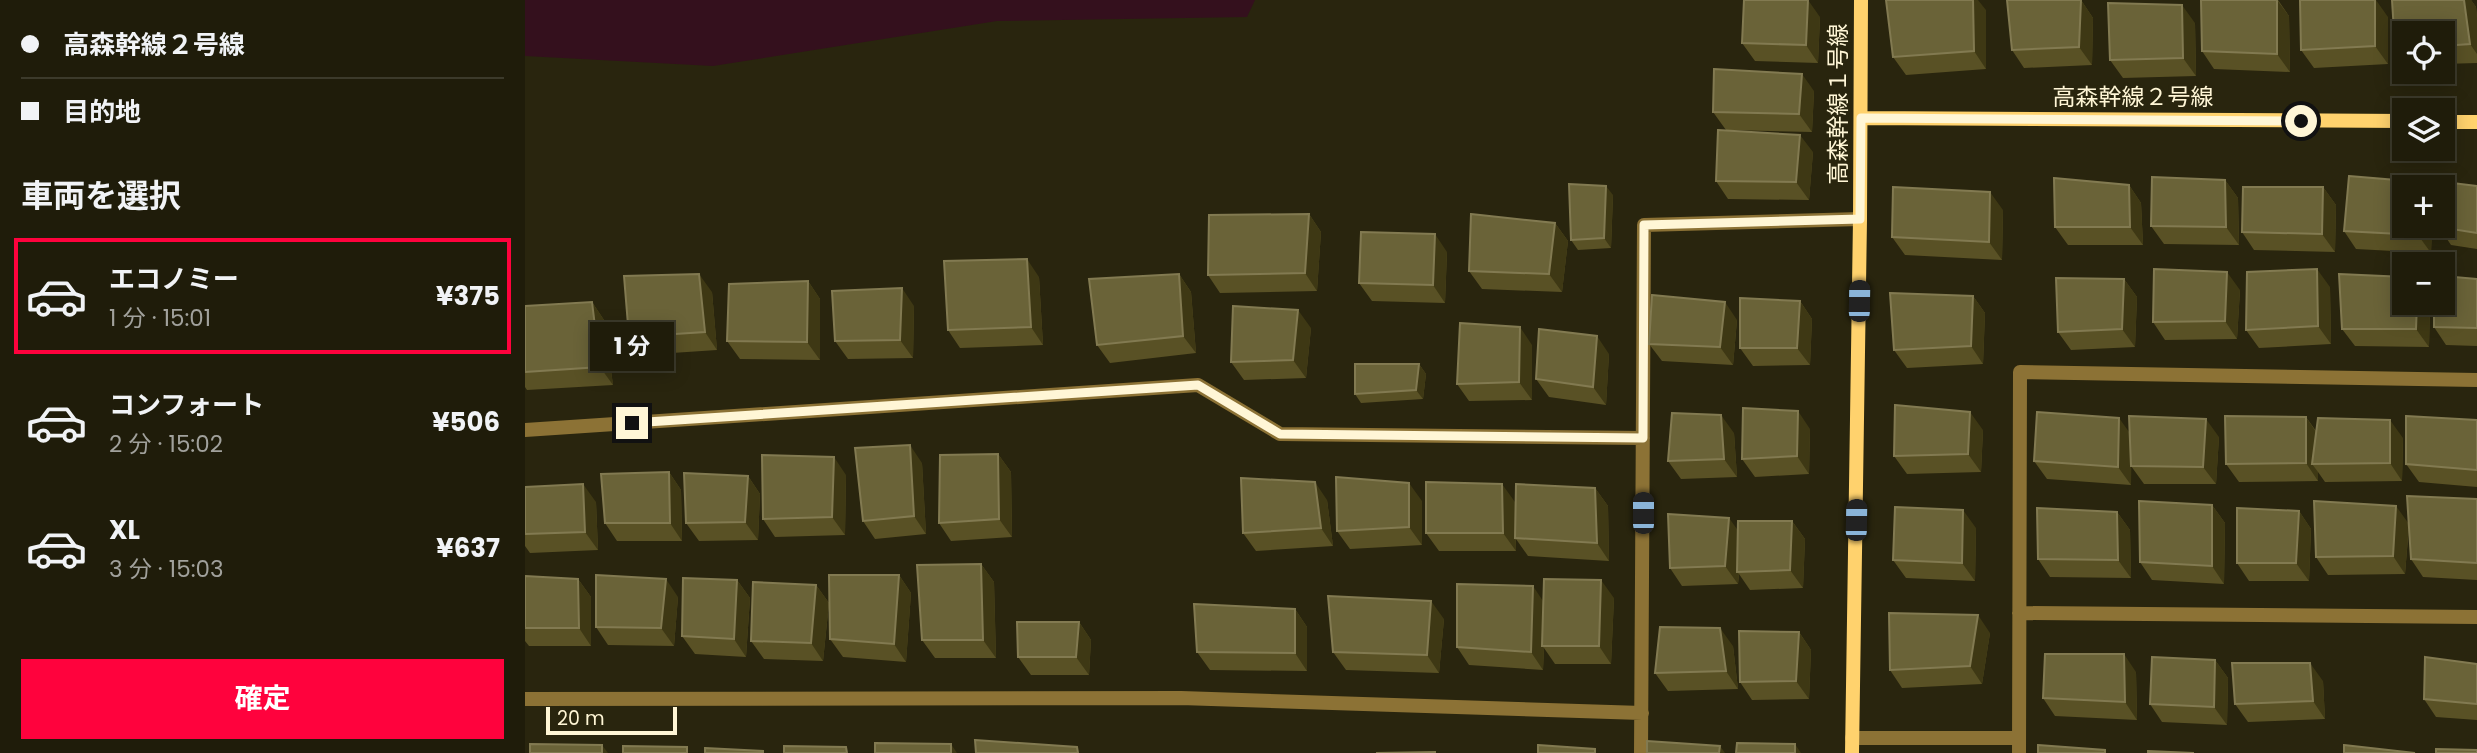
<!DOCTYPE html>
<html lang="ja">
<head>
<meta charset="utf-8">
<style>
	body { margin:0; font-family:Poppins,"Noto Sans JP",sans-serif; background:#272513; color:#f1f3f6; height:100vh; display:flex; flex-direction:column; font-size:26px; white-space:nowrap }
	* { box-sizing:border-box; margin:0 }
	p { font-size:23px; color:#a1a19c }
	.icon { flex:none; width:38px; height:38px; fill:none; stroke:currentColor; stroke-width:2; stroke-linecap:round; stroke-linejoin:round }
	.map { position:relative; flex:1; overflow:hidden }
	.drawer { display:flex; flex-direction:column; background:#1f1c0a; width:525px }
	.drawer>* { flex:none }
	.top-card { display:grid; align-content:center; height:154px; padding:0 21px; background:#1f1c0a }
	.controls { position:absolute; left:1867px; top:21px; display:grid; gap:14px }
	.controls a { display:grid; place-items:center; width:63px; height:63px; border-radius:0px; background:#1f1c0a; box-shadow:0 4px 18px #0003,0 0 0 2px #3c3a2b; font-size:35px }
	.scale { position:absolute; left:21px; bottom:18px; width:131px; box-sizing:border-box; padding-left:7px; border:4px solid #fff6d6; border-top:0; font-size:19px; line-height:24px; white-space:nowrap; color:#fff6d6; -webkit-text-stroke:5px #29250e; paint-order:stroke }
	.end { position:absolute; width:32px; height:32px; margin:-16px; border:9px solid #fff6d6; background:#111; box-shadow:0 0 0 4px #111 }
	.from { border-radius:50% }
	.bubble { position:absolute; height:49px; border-radius:0px; background:#1f1c0a; box-shadow:0 4px 18px #0003,0 0 0 2px #3c3a2b; font-size:23px; font-weight:700; line-height:49px; text-align:center }
	.car { position:absolute; width:21px; height:42px; margin:-21px -10px; border-radius:9px; box-shadow:0 0 5px 2px #0007; background:linear-gradient(#222 24%,#8ab4d8 0 40%,#222 0 76%,#8ab4d8 0 86%,#222 0) }
	.top-card b { display:flex; align-items:center; gap:24px; height:66px; font-size:26px }
	.top-card b+b { border-top:2px solid #3c3a2b }
	.top-card i { width:18px; height:18px; background:#f1f3f6 }
	ul { padding:0; list-style:none }
	li { display:flex; align-items:center; gap:21px; height:116px; margin:0 14px 10px; padding:0 7px; border:4px solid transparent; border-radius:0px }
	li div { flex:1 }
	li b { display:block; font-size:26px }
	li em { font-style:normal; font-weight:700 }
	li.on { border-color:#ff023d }
	li>.icon { width:63px; height:63px; stroke-width:1.5 }
	h2 { padding:0 21px; font-size:32px; line-height:84px }
	.cta { display:flex; gap:14px; margin-top:auto; padding:14px 21px }
	.cta a { flex:1; height:80px; border-radius:0px; background:#ff023d; color:#fff; font-size:28px; font-weight:700; line-height:80px; text-align:center }
	main { display:flex; flex:1; min-height:0 }
	.map>svg:first-child { display:block }
	.green { fill:#34101d }
	.lines { fill:none; stroke-linecap:round; stroke-linejoin:round }
	.street { stroke:#8c7235; stroke-width:14 }
	.secondary { stroke:#ffd26d; stroke-width:14 }
	.wall { fill:#595125 }
	.shaded-wall { fill:#3e3814 }
	.building { fill:#6a6338; stroke:#827a51; stroke-width:2 }
	.route { stroke:#fff6d6; stroke-width:9 }
	.labels { text-anchor:middle; dominant-baseline:central; stroke-width:6; stroke-linejoin:round; paint-order:stroke }
	.street-label { font-size:23px; fill:#fff6d6; stroke:#29250e }
</style>
</head>
<body>
<main>
<section class="drawer">
<div class="top-card">
<b><i class="from"></i>高森幹線２号線</b>
<b><i></i>目的地</b>
</div>
<h2>車両を選択</h2>
<ul>
<li class="on"><svg class="icon" aria-label="car" viewBox="0 0 24 24"><path d="M5 17H2v-5l4-1 3-4h7l3 4 3 1v5h-3M9 17h6M6 11h13"/><circle cx="7" cy="17" r="2"/><circle cx="17" cy="17" r="2"/></svg><div><b>エコノミー</b><p>1 分 · 15:01</p></div><em>¥375</em></li>
<li><svg class="icon" aria-label="car" viewBox="0 0 24 24"><path d="M5 17H2v-5l4-1 3-4h7l3 4 3 1v5h-3M9 17h6M6 11h13"/><circle cx="7" cy="17" r="2"/><circle cx="17" cy="17" r="2"/></svg><div><b>コンフォート</b><p>2 分 · 15:02</p></div><em>¥506</em></li>
<li><svg class="icon" aria-label="car" viewBox="0 0 24 24"><path d="M5 17H2v-5l4-1 3-4h7l3 4 3 1v5h-3M9 17h6M6 11h13"/><circle cx="7" cy="17" r="2"/><circle cx="17" cy="17" r="2"/></svg><div><b>XL</b><p>3 分 · 15:03</p></div><em>¥637</em></li>
</ul>
<div class="cta"><a>確定</a></div>
</section>
<div class="map">
<svg width="1952" height="753" viewBox="0 0 1952 753">
	<rect width="100%" height="100%" fill="#29250e"/>
	<!-- green -->
	<path class="green" d="M0,0h730l-8,17 -250,4 -284,45 -188,-10z"/>
	<g class="lines">
		<!-- street -->
		<path class="street" d="M0,430l673,-45 82,49 363,4
			M1494,613l458,4
			M0,699l656,-1 461,15
			M1327,738h167
			M1116,753l3,-528 216,-6
			M1494,753l1,-381 457,8"/>
		<!-- secondary -->
		<path class="secondary" d="M1336,118l544,3
			M1918,122h34
			M1327,753l8,-534 1,-219"/>
	</g>
	<!-- wall -->
	<path class="wall" d="M1556,0l12,18 -1,47 -68,3 -12,-18z
		M1676,0h77l11,16 1,56 -76,-3 -12,-18z
		M1867,0h79l5,7 1,11v45l-34,1v-31h-38v28l-10,-13z
		M1461,10v59l-80,6 -13,-18z
		M1295,17l-2,46 -63,-2 -13,-18z
		M1863,17v47l-74,4 -13,-18z
		M1670,23l1,53 -73,2 -13,-18z
		M1289,91l-2,41 -86,-2 -13,-18z
		M1288,152l-4,48 -81,-1 -12,-18z
		M1700,180l13,18 1,47 -75,-1 -13,-18z
		M1604,185l12,18 2,42h-75l-13,-18z
		M1952,186v63l-26,-4 -12,-18z
		M1798,187l13,18 -1,47 -81,-2 -12,-18z
		M1088,195l-2,53 -33,2 -7,-10z
		M1478,210l-1,50 -97,-5 -13,-18z
		M784,214l12,18 -4,59 -97,2 -12,-18z
		M1030,223l13,18 -6,51 -80,-3 -13,-18z
		M1907,226l-1,27 -75,-4 -12,-18z
		M922,252l-2,51 -73,-2 -13,-18z
		M654,274l12,18 5,61 -86,10 -13,-18z
		M514,277l4,68 -83,3 -12,-18z
		M1599,279l13,18 -2,50 -64,3 -13,-18z
		M1952,279v67l-31,-1 -12,-18z
		M283,281l12,18v61l-80,-1 -13,-18z
		M1805,287l1,57 -72,4 -13,-18z
		M1715,290l-3,49 -72,1 -12,-18z
		M187,292l5,58 -75,5 -13,-18z
		M1448,296l12,17 -2,51 -76,4 -13,-18z
		M1275,301l12,18 -2,46 -57,1 -13,-18z
		M67,302l12,18 9,65 -86,5 -2,-3v-81z
		M1880,303h25l-1,44 -74,-1 -13,-17z
		M389,306l-1,52 -65,1 -13,-18z
		M1212,320l-4,45 -71,-4 -13,-17z
		M786,328l-5,50 -62,2 -13,-18z
		M1007,345v55l-63,1 -12,-17z
		M1084,354l-3,51 -57,-8 -13,-18z
		M894,364l7,10 -3,25 -62,4 -6,-9z
		M1781,417l10,14 87,7 -1,43 -77,1 -7,-10v9l-79,1 -13,-18z
		M1952,420v67l-58,-5 -13,-18z
		M1285,429l-1,45 -54,3 -13,-18z
		M1458,430l-2,42 -74,2 -13,-18z
		M1604,432l90,5 -3,47h-72l-13,-18v19l-84,-6 -13,-18z
		M1209,433l3,44 -56,2 -13,-18z
		M473,454l13,18 1,65 -61,4 -12,-18z
		M397,463l4,71 -51,5 -12,-18z
		M144,472l12,18 1,51h-65l-12,-18z
		M321,475l-1,60 -70,2 -12,-18z
		M223,476l12,18 -2,46 -59,1 -13,-18z
		M0,487l71,15 2,48 -68,3 -5,-7z
		M1070,488l13,18 1,55 -81,-5 -12,-17v12h-77l-13,-18 89,-31v17z
		M1952,499v81l-54,-3 -12,-18 -2,-33 -4,48 -77,1 -12,-18z
		M802,500l6,46 -77,5 -13,-18z
		M897,501v44l-72,4 -13,-18z
		M1687,505l13,18 -1,61 -72,-4 -12,-18z
		M1774,511l12,18 -2,52h-60l-12,-18z
		M1592,512l13,18 1,48 -81,-1 -12,-18z
		M1267,521l13,18 -2,49 -53,2 -11,-16 -1,10 -56,2 -12,-18 68,-38z
		M1451,528l-1,53 -69,-3 -13,-18z
		M456,564l13,18 2,76h-61l-13,-18z
		M374,575l12,18 -5,69 -63,-5 -13,-18z
		M0,576l53,3 13,18v49h-62l-4,-5z
		M212,580l13,18 -4,59 -51,-3 -13,-18z
		M291,585l13,18 -6,58 -59,-2 -13,-18z
		M153,597l-4,49 -66,-1 -12,-18z
		M1089,598l-3,66h-56l-11,-16 -1,22 -74,-5 -12,-18 86,-46z
		M770,609l12,18v44l-97,-1 -13,-18z
		M919,619l-5,54 -93,-3 -13,-18z
		M554,622l12,18 -2,35h-58l-13,-18z
		M1274,632l12,18 -2,49 -57,1 -12,-18z
		M1465,633l-8,51 -80,4 -12,-18z
		M1208,646l5,43 -70,2 -13,-18z
		M1690,660l13,18 -1,47 -65,-3 -12,-18z
		M1952,664v56l-41,-3 -12,-18z
		M1611,672l1,48 -82,-4 -12,-18z
		M1798,681l2,38 -77,3 -13,-18z"/>
	<!-- shaded-wall -->
	<path class="shaded-wall" d="M1283,0l12,17 -2,46 -12,-18z
		M1448,0h5l8,10v59l-12,-18z
		M1556,0l12,18 -1,47 -13,-18z
		M1752,0l12,16 1,56 -13,-18z
		M1851,0l12,17v47l-13,-18z
		M1939,0h7l5,7 1,11v36l-7,-10z
		M1657,5l13,18 1,53 -13,-18z
		M1277,74l12,17 -2,41 -13,-18z
		M1275,135l13,17 -4,48 -13,-18z
		M1700,180l13,18 1,47 -13,-18z
		M1604,185l12,18 2,42 -13,-18z
		M1081,186l7,9 -2,53 -7,-10z
		M1798,187l13,18 -1,47 -13,-18z
		M1465,192l13,18 -1,50 -13,-18z
		M784,214l12,18 -4,59 -12,-18z
		M1030,223l13,18 -6,51 -13,-18z
		M1893,226h14l-1,27 -13,-18z
		M910,234l12,18 -2,51 -12,-18z
		M502,259l12,18 4,68 -12,-18z
		M1792,269l13,18 1,57 -13,-18z
		M1702,272l13,18 -3,49 -12,-18z
		M174,274l13,18 5,58 -12,-18z
		M654,274l12,18 5,61 -13,-17z
		M1599,279l13,18 -2,50 -13,-18z
		M283,281l12,18v61l-13,-18z
		M377,288l12,18 -1,52 -13,-18z
		M1448,296l12,17 -2,51 -12,-18z
		M1275,301l12,18 -2,46 -13,-17z
		M67,302l12,18 9,65 -13,-18z
		M1200,302l12,18 -4,45 -13,-18z
		M1892,303h13l-1,44 -13,-18z
		M773,310l13,18 -5,50 -13,-18z
		M995,327l12,18v55l-13,-18z
		M1072,336l12,18 -3,51 -13,-18z
		M894,364l7,10 -3,25 -7,-9z
		M1273,411l12,18 -1,45 -12,-18z
		M1445,412l13,18 -2,42 -13,-18z
		M1196,415l13,18 3,44 -13,-18z
		M1781,417l12,18 -6,29 6,8v9l-12,-18z
		M1594,418l13,18 -1,49 -13,-18z
		M1681,419l13,18 -3,47 -13,-17z
		M1865,420l13,18 -1,43 -12,-18z
		M385,445l12,18 4,71 -12,-18z
		M473,454l13,18 1,65 -13,-18z
		M309,457l12,18 -1,60 -13,-18z
		M144,472l12,18 1,51 -12,-18z
		M223,476l12,18 -2,46 -13,-18z
		M790,482l12,18 6,46 -12,-18z
		M884,483l13,18v44l-13,-18z
		M58,484l13,18 2,48 -13,-18z
		M977,484l13,18 1,49 -13,-18z
		M1070,488l13,18 1,55 -12,-18z
		M1687,505l13,18 -1,61 -12,-18z
		M1871,506l13,18 -4,50 -12,-18z
		M1438,510l13,18 -1,53 -13,-18z
		M1774,511l12,18 -2,52 -13,-18z
		M1592,512l13,18 1,48 -13,-18z
		M1204,518l13,18 -5,36 2,2 -1,10 -13,-18z
		M1267,521l13,18 -2,49 -13,-18z
		M456,564l13,18 2,76 -13,-18z
		M374,575l12,18 -5,69 -12,-18z
		M53,579l13,18v49l-12,-18z
		M141,579l12,18 -4,49 -13,-18z
		M212,580l13,18 -4,59 -12,-18z
		M1076,580l13,18 -3,66 -12,-18z
		M291,585l13,18 -6,58 -12,-18z
		M1008,586l12,18 -3,42 2,2 -1,22 -12,-18z
		M906,601l13,18 -5,54 -12,-18z
		M770,609l12,18v44l-12,-18z
		M1453,615l12,18 -8,51 -12,-18z
		M554,622l12,18 -2,35 -13,-18z
		M1195,628l13,18 5,43 -12,-18z
		M1274,632l12,18 -2,49 -13,-18z
		M1599,654l12,18 1,48 -12,-18z
		M1690,660l13,18 -1,47 -13,-18z
		M1785,663l13,18 2,38 -12,-18z
		M426,744l6,9h-6z
		M1270,744l6,9h-6z
		M77,745l6,8h-6z
		M1195,746l5,7h-6z"/>
	<!-- building -->
	<path class="building" d="M1219,0h64l-2,45 -64,-2z
		M1361,0h87l1,51 -81,6z
		M1482,0h74l-2,47 -67,3z
		M1676,0h76v54l-75,-3z
		M1775,0h75v46l-74,4z
		M1867,0h72l6,44 -27,2v-13h-38v15h-10z
		M1583,3l74,2 1,53 -73,2z
		M1189,69l88,5 -3,40 -86,-2z
		M1193,130l82,5 -4,47 -80,-1z
		M1824,176l71,6v5h-15v39h13v9l-74,-4z
		M1627,177l73,3 1,47 -75,-1z
		M1529,178l75,7 1,42h-75z
		M1911,181l41,5v47l-38,-6v-1h4v-39h-7z
		M1044,184l37,2 -2,52 -33,2z
		M1368,187l97,5 -1,50 -97,-5z
		M1718,187h80l-1,47 -80,-2z
		M784,214l-4,59 -97,2 1,-60z
		M946,214l84,9 -6,51 -80,-3z
		M836,232l74,2 -2,51 -74,-2z
		M502,259l4,68 -83,3 -4,-69z
		M1629,269l73,3 -2,49 -72,1z
		M1792,269l1,57 -72,4 1,-58z
		M174,274l6,58 -76,5 -5,-61z
		M654,274l4,62 -86,9 -8,-66z
		M1814,274l66,3v26h12l-1,26h-74z
		M1918,276l34,3v49l-43,-1v-24h9z
		M1531,278l68,1 -2,50 -64,3z
		M283,281l-1,61 -80,-1 2,-57z
		M377,288l-2,52 -65,1 -3,-50z
		M1365,293l83,3 -2,50 -77,4z
		M1127,295l73,7 -5,45 -71,-3z
		M1215,298l60,3 -3,47h-57z
		M67,302l8,65 -75,5v-66z
		M708,306l65,4 -5,50 -62,2z
		M935,323l60,4 -1,55 -62,2z
		M1014,329l58,7 -4,51 -57,-8z
		M830,364h64l-3,26 -61,4z
		M1370,405l75,7 -2,42 -74,2z
		M1218,408l55,3 -1,45 -55,3z
		M1512,412l82,6 -1,49 -84,-6z
		M1147,413l49,2 3,44 -56,2z
		M1604,416l77,3 -3,48 -72,-1z
		M1700,416l81,1v46l-80,1z
		M1881,416l71,4v50l-71,-6z
		M1793,418l72,2v43l-78,1z
		M385,445l4,71 -51,5 -8,-73z
		M473,454l1,65 -60,4 1,-68z
		M237,455l72,2 -2,60 -69,2z
		M144,472l1,51h-65l-4,-49z
		M159,473l64,3 -3,46 -59,1z
		M811,477l73,6v44l-72,4z
		M716,478l74,4 6,46 -78,5z
		M901,482l76,2 1,49h-77z
		M58,484l2,48 -60,2v-47z
		M991,484l79,4 2,55 -82,-5z
		M1882,496l70,3v64l-66,-4z
		M1614,501l73,4v61l-72,-4z
		M1789,501l82,5 -3,50 -77,1z
		M1370,507l68,3 -1,53 -69,-3z
		M1512,508l80,4 1,48 -80,-1z
		M1712,508l62,3 -3,52h-59z
		M1143,514l61,4 -4,48 -55,2z
		M1213,521h54l-2,49 -53,2z
		M456,564l2,76h-61l-5,-75z
		M71,575l70,4 -5,49 -65,-1z
		M304,575h70l-5,69 -64,-5z
		M0,576l53,3 1,49h-54z
		M158,578l54,2 -3,59 -52,-3z
		M1019,579l57,1 -2,66h-57z
		M228,582l63,3 -5,58 -60,-2z
		M932,584l76,2 -2,66 -74,-5z
		M803,596l103,5 -4,54 -94,-3z
		M669,604l101,5v44l-98,-1z
		M1364,613l89,2 -8,51 -80,4z
		M492,622h62l-3,35h-58z
		M1135,627l60,1 6,43 -71,2z
		M1214,631l60,1 -3,49 -56,1z
		M1520,654h79l1,48 -82,-4z
		M1627,657l63,3 -1,47 -64,-3z
		M1900,657l52,7v40l-53,-5z
		M1707,663h78l3,38 -78,3z
		M450,740l102,7 1,6h-102z
		M1122,741l73,5 -1,7h-72z
		M350,743l76,1v9h-76z
		M1212,743l58,1v9h-59z
		M5,744l72,1v8h-72z
		M1013,745l57,4v4h-57z
		M1513,745l67,5v3h-67z
		M1819,745l71,8h-71z
		M98,746l64,1v6h-64z
		M259,746l62,1 1,6h-63z
		M180,748l58,3v2h-58z
		M1911,749l41,1v3h-41z
		M1623,751l46,2h-46z
		M910,752v1h-59z"/>
	<g class="lines">
		<!-- route -->
		<path class="route" d="M107,423l566,-38 82,49 363,4 1,-213 216,-6 1,-101 440,3"/>
	</g>
	<g class="labels">
		<!-- street labels -->
		<g class="street-label">
			<text x="1608" y="97">高森幹線２号線</text>
			<text transform="translate(1313 104) rotate(-90)">高森幹線１号線</text>
		</g>
	</g>
</svg>
<div class="controls">
<a><svg class="icon" aria-label="locate" viewBox="0 0 24 24"><circle cx="12" cy="12" r="6"/><path d="M12 2v4M12 18v4M2 12h4M18 12h4"/></svg></a>
<a><svg class="icon" aria-label="layers" viewBox="0 0 24 24"><path d="M12 4l9 5-9 5-9-5zM3 14l9 5 9-5"/></svg></a>
<a>+</a>
<a>−</a>
</div>
<div class="scale">20 m</div>
<i class="end from" style="left:1776px;top:121px"></i>
<i class="end" style="left:107px;top:423px"></i>
<div class="bubble" style="left:65px;top:322px;width:84px">1 分</div>
<i class="car" style="left:1334px;top:301px;rotate:1deg"></i>
<i class="car" style="left:1118px;top:513px;rotate:0deg"></i>
<i class="car" style="left:1331px;top:520px;rotate:1deg"></i>
</div>
</main>
</body>
</html>
